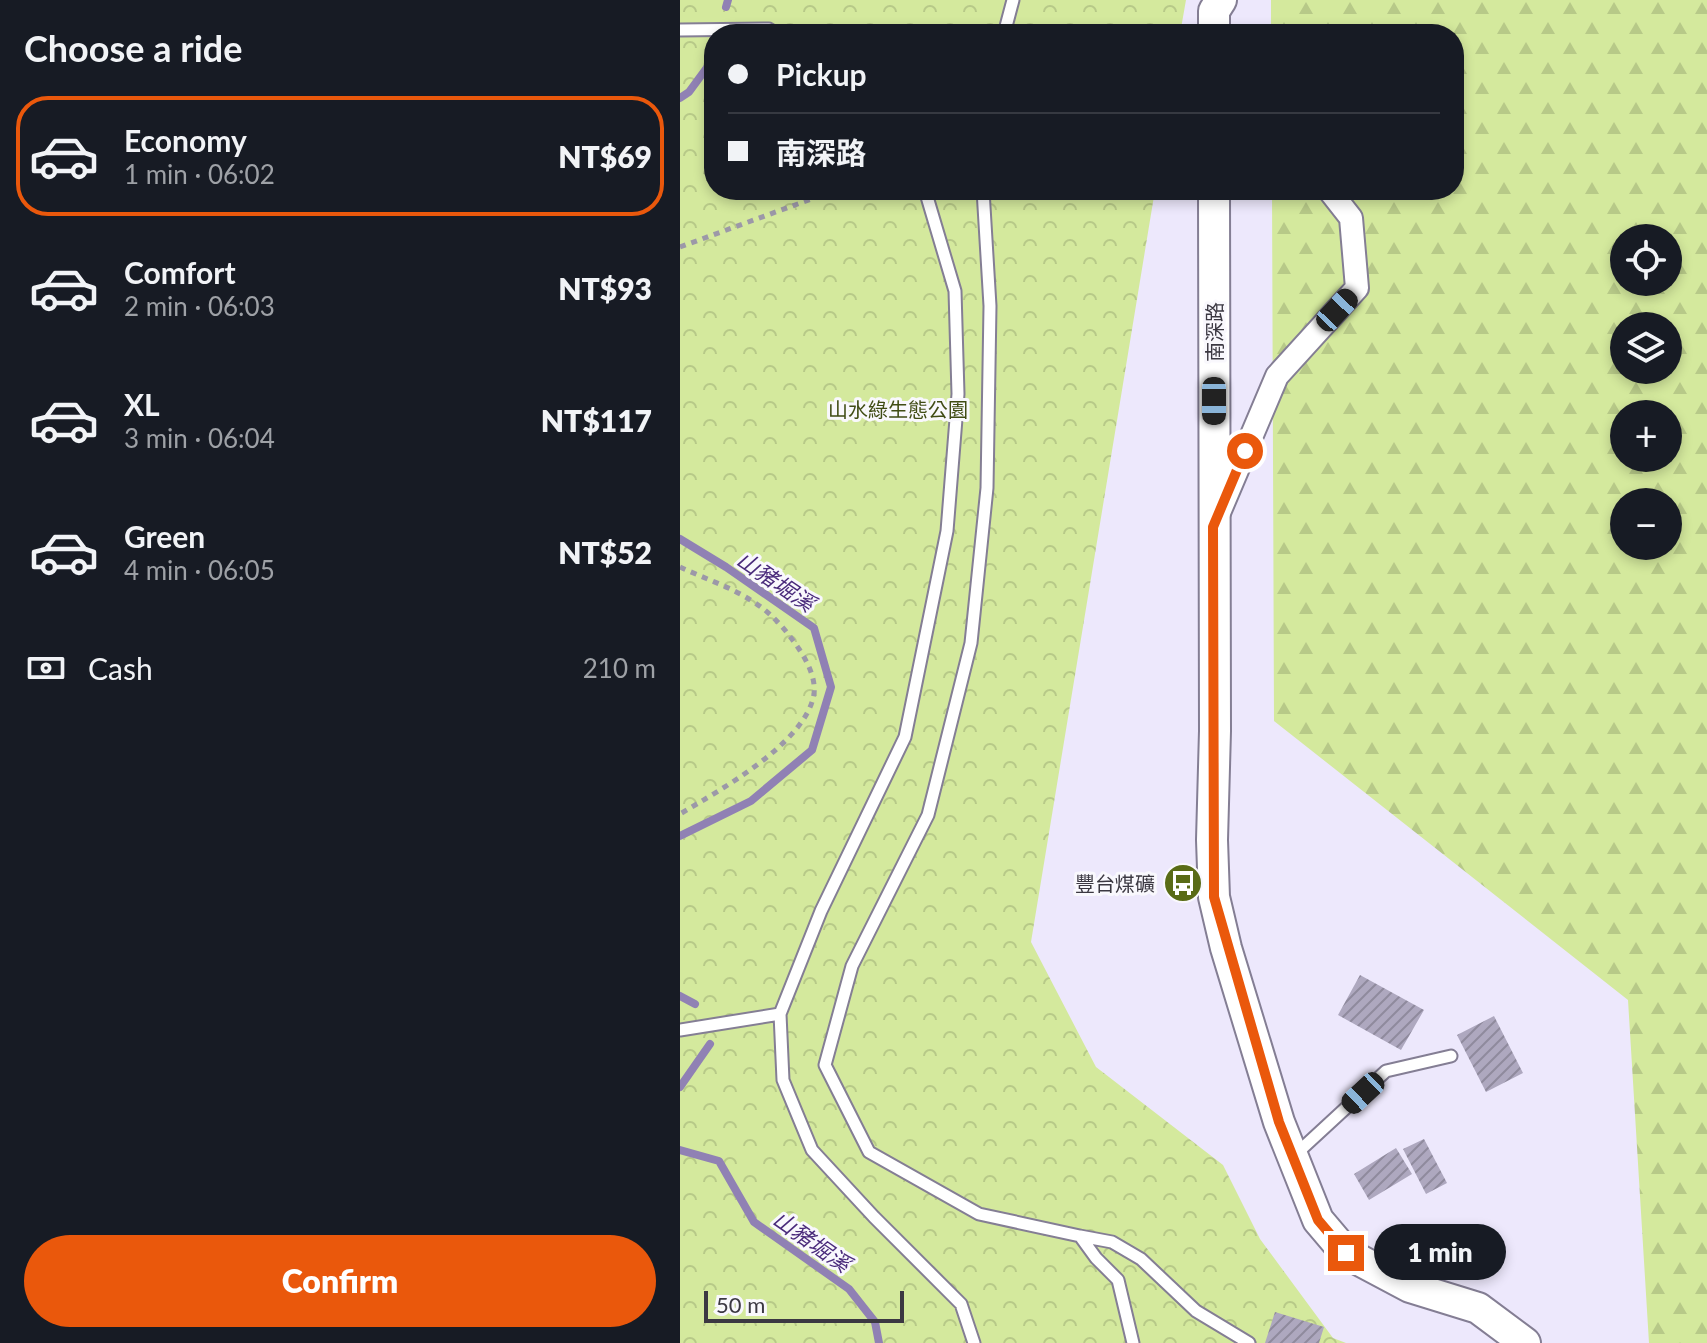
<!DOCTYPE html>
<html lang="en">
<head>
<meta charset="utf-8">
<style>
	body { margin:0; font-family:Lato,"Noto Sans TC",sans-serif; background:#20242c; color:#f1f3f6; height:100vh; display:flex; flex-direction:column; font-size:30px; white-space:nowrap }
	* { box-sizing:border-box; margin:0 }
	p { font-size:26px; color:#9ea1a6 }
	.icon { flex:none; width:44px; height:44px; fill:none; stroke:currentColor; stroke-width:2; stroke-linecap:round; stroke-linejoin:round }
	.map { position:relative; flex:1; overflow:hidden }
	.side { display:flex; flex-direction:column; background:#171b24; width:680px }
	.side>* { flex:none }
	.guide { position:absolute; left:24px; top:24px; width:760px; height:176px; border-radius:32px; box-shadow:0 4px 12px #0003; display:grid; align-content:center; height:176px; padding:0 24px; background:#171b24 }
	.controls { position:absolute; left:930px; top:224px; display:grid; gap:16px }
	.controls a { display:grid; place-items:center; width:72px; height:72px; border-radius:50%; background:#171b24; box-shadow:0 4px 12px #0003; font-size:40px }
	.scale { position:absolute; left:24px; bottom:20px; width:200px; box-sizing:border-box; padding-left:8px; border:4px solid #3b3842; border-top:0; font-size:22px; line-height:28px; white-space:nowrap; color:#3b3842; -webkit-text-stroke:6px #f9f8fd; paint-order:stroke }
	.end { position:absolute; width:36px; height:36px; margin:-18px; border:10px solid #ea580c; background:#fff; box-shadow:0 0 0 4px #fff }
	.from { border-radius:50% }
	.bubble { position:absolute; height:56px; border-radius:28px; background:#171b24; box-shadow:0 4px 12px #0003; font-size:26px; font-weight:800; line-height:56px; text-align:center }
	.car { position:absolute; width:24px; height:48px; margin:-24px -12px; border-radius:10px; box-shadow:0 0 6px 2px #0007; background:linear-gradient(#222 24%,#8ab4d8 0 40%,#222 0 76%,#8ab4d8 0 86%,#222 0) }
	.guide b { display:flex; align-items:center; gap:28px; height:76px; font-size:30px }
	.guide b+b { border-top:2px solid #363941 }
	.guide i { width:20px; height:20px; background:#f1f3f6 }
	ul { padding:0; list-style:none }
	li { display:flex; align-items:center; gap:24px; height:120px; margin:0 16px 12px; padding:0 8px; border:4px solid transparent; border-radius:32px }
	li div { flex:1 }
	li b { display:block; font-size:30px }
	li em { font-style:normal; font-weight:800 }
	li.active { border-color:#ea580c }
	li>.icon { width:72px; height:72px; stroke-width:1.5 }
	h2 { padding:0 24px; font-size:36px; line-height:96px }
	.pay { display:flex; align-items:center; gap:20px; height:88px; padding:0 24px; font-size:30px }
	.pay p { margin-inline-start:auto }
	.button { display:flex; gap:16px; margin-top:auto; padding:16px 24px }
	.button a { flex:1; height:92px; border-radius:48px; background:#ea580c; color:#fff; font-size:32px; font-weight:800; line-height:92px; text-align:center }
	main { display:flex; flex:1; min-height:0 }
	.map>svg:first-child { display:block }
	.forest { fill:url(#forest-firs); fill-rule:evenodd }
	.park { fill:url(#park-crowns) }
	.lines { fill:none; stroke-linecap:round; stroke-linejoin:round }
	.stream { stroke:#9081b4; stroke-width:8 }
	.building { fill:url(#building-hatch) }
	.service-casing { stroke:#847e94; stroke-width:15 }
	.minor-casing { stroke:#847e94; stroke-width:26 }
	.secondary-casing { stroke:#847e94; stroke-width:34 }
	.path { stroke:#9c98a8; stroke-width:5; stroke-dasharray:6 6; stroke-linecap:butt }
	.service { stroke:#fff; stroke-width:11 }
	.minor { stroke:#fff; stroke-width:22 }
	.secondary { stroke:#fff; stroke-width:30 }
	.route { stroke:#ea580c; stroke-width:10 }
	.labels { text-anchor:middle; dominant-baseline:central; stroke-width:6; stroke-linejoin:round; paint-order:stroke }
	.street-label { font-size:20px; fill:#3b3842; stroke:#f9f8fd }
	.park-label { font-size:20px; fill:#404c15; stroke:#f9f8fd }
	.poi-label { font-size:20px; fill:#3b3842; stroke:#f9f8fd; text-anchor:end }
	.water-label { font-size:22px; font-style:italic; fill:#4a2b7b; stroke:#f9f8fd }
</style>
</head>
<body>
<main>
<section class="side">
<h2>Choose a ride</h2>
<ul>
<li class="active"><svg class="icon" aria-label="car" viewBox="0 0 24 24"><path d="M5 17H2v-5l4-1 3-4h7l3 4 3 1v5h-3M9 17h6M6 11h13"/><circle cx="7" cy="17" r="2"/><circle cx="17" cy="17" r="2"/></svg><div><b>Economy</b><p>1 min · 06:02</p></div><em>NT$69</em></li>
<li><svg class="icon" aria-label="car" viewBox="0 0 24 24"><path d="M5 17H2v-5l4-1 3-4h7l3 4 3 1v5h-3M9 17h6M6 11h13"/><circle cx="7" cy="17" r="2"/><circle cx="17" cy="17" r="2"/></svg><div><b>Comfort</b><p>2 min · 06:03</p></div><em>NT$93</em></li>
<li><svg class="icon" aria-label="car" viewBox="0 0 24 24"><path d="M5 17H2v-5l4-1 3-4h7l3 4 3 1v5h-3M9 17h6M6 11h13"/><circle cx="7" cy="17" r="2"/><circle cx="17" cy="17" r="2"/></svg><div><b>XL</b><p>3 min · 06:04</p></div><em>NT$117</em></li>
<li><svg class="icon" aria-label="car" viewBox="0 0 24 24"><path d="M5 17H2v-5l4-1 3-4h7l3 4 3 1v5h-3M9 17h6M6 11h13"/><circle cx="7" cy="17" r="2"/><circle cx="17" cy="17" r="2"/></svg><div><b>Green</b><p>4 min · 06:05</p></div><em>NT$52</em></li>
</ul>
<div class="pay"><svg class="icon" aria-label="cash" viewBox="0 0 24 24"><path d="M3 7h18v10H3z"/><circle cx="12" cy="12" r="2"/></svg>Cash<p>210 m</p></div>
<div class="button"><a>Confirm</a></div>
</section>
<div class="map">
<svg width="1027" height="1343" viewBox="0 0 1027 1343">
	<defs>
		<pattern id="forest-firs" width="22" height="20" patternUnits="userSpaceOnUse" patternTransform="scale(2)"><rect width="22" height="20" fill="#d4e99d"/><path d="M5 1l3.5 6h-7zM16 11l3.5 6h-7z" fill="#b7c988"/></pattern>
		<pattern id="park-crowns" width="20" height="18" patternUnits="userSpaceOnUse" patternTransform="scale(2)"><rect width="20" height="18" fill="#d4e99d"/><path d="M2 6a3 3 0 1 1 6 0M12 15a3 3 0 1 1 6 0" fill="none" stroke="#b7c988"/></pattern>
		<pattern id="building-hatch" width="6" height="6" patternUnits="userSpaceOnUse" patternTransform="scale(2)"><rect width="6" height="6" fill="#aea8bf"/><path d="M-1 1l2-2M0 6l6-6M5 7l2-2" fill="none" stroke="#8f8a9d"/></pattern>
	</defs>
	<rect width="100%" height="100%" fill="#ede8fc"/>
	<!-- forest -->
	<path class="forest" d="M591,0h436v1343h-58l-21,-343 -354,-279 -2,-531h182v-156h-183zM944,238h44v44h-44zM944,326h44v44h-44zM944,414h44v44h-44zM944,502h44v44h-44z"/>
	<!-- park -->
	<path class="park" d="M0,0h506l-6,34h-466v156h441l-124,752 65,125 127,98 37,74 73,99 13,5h-666z"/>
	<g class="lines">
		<!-- stream -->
		<path class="stream" d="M46,7l2,-7
			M0,98l9,-6 25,-34
			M0,539l46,28 88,61 17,59 -19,63 -61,51 -71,35
			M0,996l15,8
			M0,1087l30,-43
			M0,1150l39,11 35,61 95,67 26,33 4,21"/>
	</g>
	<!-- building -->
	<path class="building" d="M680,975l64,35 -23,40 -63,-35z
		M814,1016l29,57 -37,19 -29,-57z
		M744,1139l23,44 -21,11 -23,-45z
		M716,1148l16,26 -43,26 -15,-26z
		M595,1312l49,15 -5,16h-54z"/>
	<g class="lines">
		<!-- service casing -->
		<g class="service-casing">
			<path id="service" d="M0,30l89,-1 8,5
				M324,34l9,-34
				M245,190l30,101 3,103 -11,137 -42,206 -84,174 -41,103 3,66 29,70 62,67 87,87 13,39
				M303,190l7,116 -3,182 -16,155 -43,172 -76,151 -27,99 44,87 110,62 101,22 16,22 22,22 15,63
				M0,1030l100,-16
				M616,1154l90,-83 65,-15
				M400,1236l32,6 29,17 55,52 53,32"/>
		</g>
		<!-- minor casing -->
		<g class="minor-casing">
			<path id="minor" d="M538,515l59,-139 80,-88 -6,-70 -22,-28"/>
		</g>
		<!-- secondary casing -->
		<g class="secondary-casing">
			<path id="secondary" d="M534,34v-23l7,-11
				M534,190l1,541 -3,109 2,57 12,51 53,174 39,98 28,33 64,34 68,21 47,35"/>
		</g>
		<!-- path -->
		<path class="path" d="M0,247l134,-49 8,-8
			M0,567c23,11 51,20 72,34 20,12 34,29 47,48 8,12 17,29 15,45 -8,49 -94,96 -134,120"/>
		<!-- service -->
		<use href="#service" class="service"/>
		<!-- minor -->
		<use href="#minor" class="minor"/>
		<!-- secondary -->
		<use href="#secondary" class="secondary"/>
	</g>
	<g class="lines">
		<!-- route -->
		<path class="route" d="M565,451l-32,76 1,370 65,225 39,98 28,33"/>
	</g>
	<!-- icons -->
	<defs>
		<g id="bus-disc" transform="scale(2)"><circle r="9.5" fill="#596b16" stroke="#f9f8fd"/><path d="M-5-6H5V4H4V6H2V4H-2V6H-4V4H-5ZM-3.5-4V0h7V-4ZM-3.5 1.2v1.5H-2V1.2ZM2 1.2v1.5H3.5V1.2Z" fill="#fff"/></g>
	</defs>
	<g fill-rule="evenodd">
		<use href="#bus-disc" x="503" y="883"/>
	</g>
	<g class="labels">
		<!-- street labels -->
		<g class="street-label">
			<text transform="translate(534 332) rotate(-90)">南深路</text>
		</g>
		<!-- park labels -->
		<g class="park-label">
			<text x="218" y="409">山水綠生態公園</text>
		</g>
		<!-- poi labels -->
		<g class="poi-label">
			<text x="475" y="883">豐台煤礦</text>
		</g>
		<!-- water labels -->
		<g class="water-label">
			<text transform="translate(96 581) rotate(34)">山豬堀溪</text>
			<text transform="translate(132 1241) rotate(35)">山豬堀溪</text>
		</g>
	</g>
</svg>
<div class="controls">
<a><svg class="icon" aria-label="locate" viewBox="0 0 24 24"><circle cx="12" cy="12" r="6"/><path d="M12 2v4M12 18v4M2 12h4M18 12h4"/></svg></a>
<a><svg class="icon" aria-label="layers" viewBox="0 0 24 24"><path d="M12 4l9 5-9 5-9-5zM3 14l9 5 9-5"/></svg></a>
<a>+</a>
<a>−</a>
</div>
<div class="scale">50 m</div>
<i class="end from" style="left:565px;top:451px"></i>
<i class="end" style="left:666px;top:1253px"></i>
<div class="bubble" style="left:694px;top:1224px;width:132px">1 min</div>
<i class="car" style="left:657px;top:310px;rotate:43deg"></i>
<i class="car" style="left:534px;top:401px;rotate:180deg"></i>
<i class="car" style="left:683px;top:1093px;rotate:227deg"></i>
<div class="guide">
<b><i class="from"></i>Pickup</b>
<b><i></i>南深路</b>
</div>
</div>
</main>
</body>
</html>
